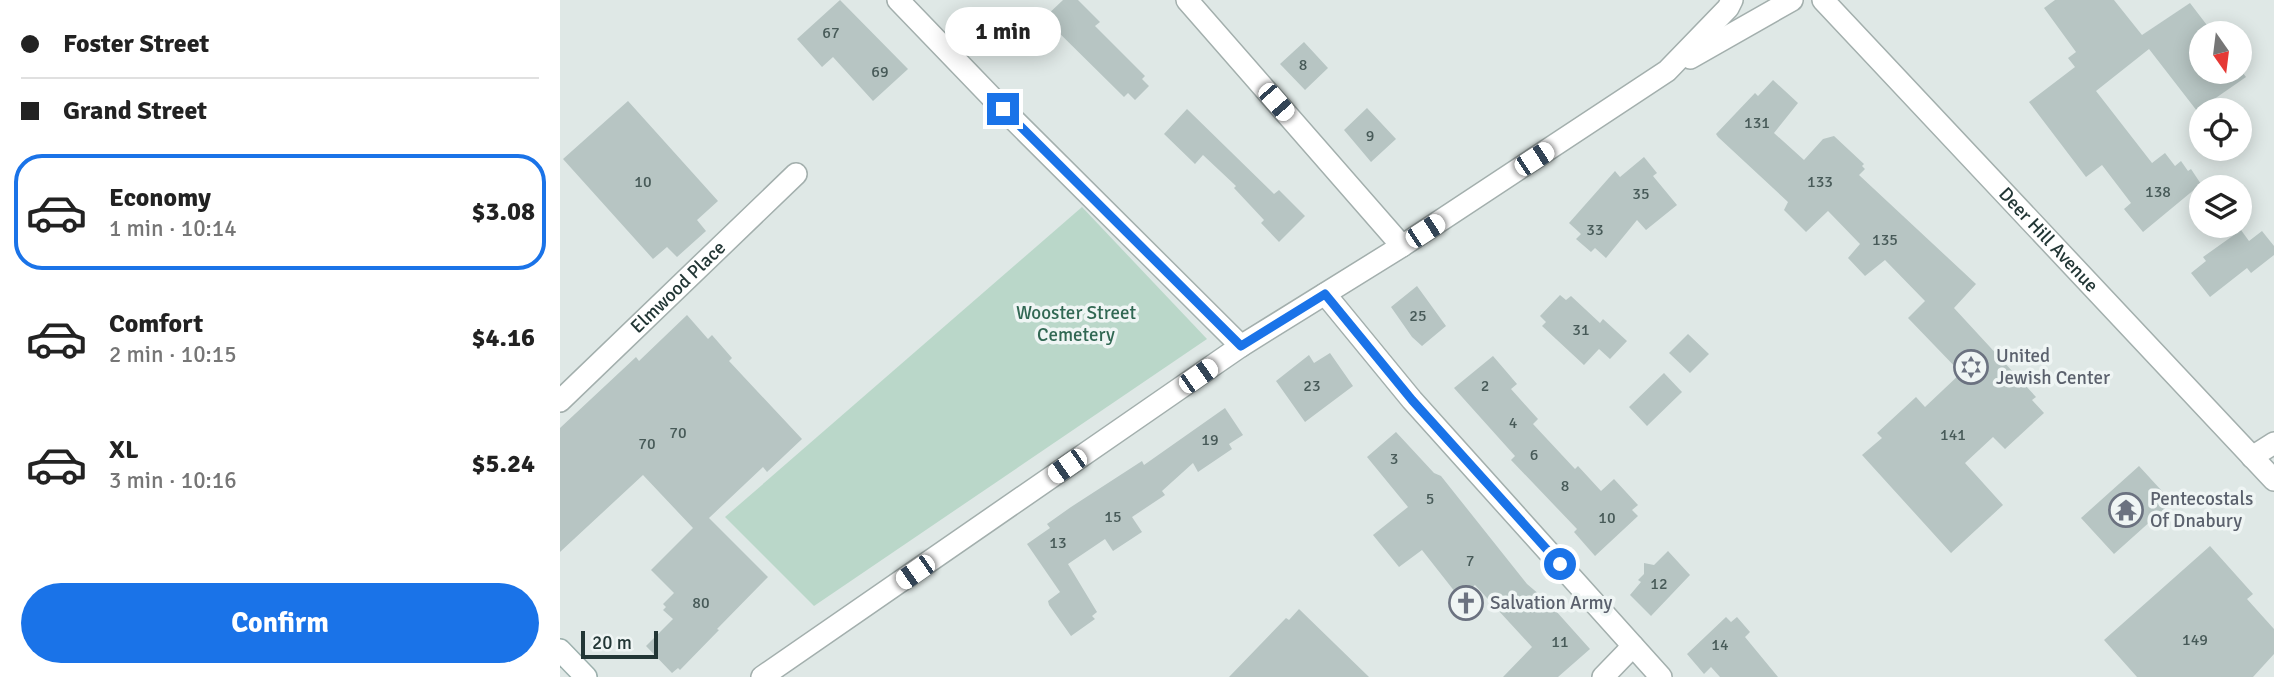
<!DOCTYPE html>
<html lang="en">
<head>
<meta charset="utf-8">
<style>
	body { margin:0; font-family:Signika,sans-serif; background:#f2f2f2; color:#222; height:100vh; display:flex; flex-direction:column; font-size:26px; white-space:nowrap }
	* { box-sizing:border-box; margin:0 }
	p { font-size:23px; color:#767676 }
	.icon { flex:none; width:38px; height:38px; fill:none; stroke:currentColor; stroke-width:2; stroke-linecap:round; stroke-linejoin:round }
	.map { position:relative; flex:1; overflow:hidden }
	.panel { display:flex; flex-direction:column; background:#fff; width:560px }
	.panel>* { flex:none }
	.guide { display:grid; align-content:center; height:154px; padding:0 21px; background:#fff }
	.needle { width:46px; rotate:166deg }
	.fabs { position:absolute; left:1629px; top:21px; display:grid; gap:14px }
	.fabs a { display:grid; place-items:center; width:63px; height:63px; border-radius:50%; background:#fff; box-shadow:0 4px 18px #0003; font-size:35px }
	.scale { position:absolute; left:21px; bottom:18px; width:77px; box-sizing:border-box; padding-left:7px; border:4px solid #223635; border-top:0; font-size:19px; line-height:24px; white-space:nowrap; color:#223635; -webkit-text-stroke:5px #eff5f4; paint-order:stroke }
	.end { position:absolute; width:32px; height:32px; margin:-16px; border:9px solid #1a73e8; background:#fff; box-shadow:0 0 0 4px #fff }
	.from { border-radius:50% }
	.bubble { position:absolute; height:49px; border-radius:24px; background:#fff; box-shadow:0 4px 18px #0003; font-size:23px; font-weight:800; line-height:49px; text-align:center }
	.car { position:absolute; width:21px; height:42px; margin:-21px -10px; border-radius:9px; box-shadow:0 0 5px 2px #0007; background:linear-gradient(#fff 24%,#345 0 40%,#fff 0 76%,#345 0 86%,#fff 0) }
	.guide b { display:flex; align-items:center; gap:24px; height:66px; font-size:26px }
	.guide b+b { border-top:2px solid #e0e0e0 }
	.guide i { width:18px; height:18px; background:#222 }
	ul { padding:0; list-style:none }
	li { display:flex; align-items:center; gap:21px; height:116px; margin:0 14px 10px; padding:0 7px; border:4px solid transparent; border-radius:28px }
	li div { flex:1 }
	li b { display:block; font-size:26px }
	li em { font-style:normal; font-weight:800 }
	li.current { border-color:#1a73e8 }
	li>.icon { width:63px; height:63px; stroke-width:1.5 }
	.primary-button { display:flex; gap:14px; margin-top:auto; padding:14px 21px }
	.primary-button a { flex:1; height:80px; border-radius:42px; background:#1a73e8; color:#fff; font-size:28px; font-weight:800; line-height:80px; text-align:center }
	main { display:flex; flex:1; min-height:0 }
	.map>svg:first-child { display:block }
	.green { fill:#bad7c9 }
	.building { fill:#b7c5c3 }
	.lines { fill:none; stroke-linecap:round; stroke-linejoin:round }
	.minor-casing { stroke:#a3afad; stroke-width:24 }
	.tertiary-casing { stroke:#a3afad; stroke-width:24 }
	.secondary-casing { stroke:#9cb0ad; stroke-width:24 }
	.minor { stroke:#fff; stroke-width:21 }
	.tertiary { stroke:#fff; stroke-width:21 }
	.secondary { stroke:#fff; stroke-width:21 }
	.route { stroke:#1a73e8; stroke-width:9 }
	.labels { text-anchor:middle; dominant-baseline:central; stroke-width:7; stroke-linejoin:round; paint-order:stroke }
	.number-label { font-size:16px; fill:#475a58 }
	.street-label { font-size:19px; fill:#223635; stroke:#eff5f4 }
	.park-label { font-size:19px; fill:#316853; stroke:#eff5f4 }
	.worship-label { font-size:19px; fill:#5b616d; stroke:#eff5f4; text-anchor:start }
</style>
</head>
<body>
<main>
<section class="panel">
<div class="guide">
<b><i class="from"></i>Foster Street</b>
<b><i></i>Grand Street</b>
</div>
<ul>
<li class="current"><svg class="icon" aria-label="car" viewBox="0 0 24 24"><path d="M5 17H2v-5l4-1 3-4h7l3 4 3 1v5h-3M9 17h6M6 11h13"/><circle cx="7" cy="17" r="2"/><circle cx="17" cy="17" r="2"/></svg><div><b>Economy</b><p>1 min · 10:14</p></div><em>$3.08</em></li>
<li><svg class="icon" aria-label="car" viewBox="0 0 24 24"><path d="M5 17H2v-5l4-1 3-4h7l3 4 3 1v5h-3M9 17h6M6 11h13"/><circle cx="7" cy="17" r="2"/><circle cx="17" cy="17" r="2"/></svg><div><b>Comfort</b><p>2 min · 10:15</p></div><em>$4.16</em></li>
<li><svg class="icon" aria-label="car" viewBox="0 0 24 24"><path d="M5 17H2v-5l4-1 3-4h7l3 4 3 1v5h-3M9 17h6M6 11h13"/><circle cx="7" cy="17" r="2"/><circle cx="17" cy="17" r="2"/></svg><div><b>XL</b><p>3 min · 10:16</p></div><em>$5.24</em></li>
</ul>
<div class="primary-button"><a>Confirm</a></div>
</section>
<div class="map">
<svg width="1714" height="677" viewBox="0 0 1714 677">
	<rect width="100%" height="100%" fill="#dfe8e6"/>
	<!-- green -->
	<path class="green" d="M522,207l125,132 -393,267 -89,-89z"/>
	<!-- building -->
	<path class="building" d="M280,0l68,69 -35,32 -40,-44 -11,10 -25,-28z
		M503,0h15l22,22 -5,4 50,50 -3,3 7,7 -14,14 -7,-7 -4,4 -80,-79z
		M1495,0h59l28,35 48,-32 23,30h-11v39h38v-3l6,8 -49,34 -48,-62 -53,42 56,72 13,-10 10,13 6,-5 7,10 3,-2 10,15 -58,48 -19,-23 7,-6 -29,-38 -16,12 -57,-75 46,-35 -7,-9 8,-6 -32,-44z
		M744,42l24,26 -23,22 -25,-26z
		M1213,80l25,23 -24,30 30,27 19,-21 11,-3 30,28 -2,2 3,3 -6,6 117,109 -22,24 82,89 -4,3 12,13 -39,36 -12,-12 -28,26 38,42 -52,48 -89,-98 20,-17 -5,-5 39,-36 9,10 36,-34 -53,-55 17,-17 -40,-41 -20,16 -17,-18 12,-14 -32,-33 -22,21 -22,-22 4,-8 -70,-65 -2,-3 39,-41 3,3z
		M68,101l90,100 -21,19 9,11 -29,26 -10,-10 -14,12 -90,-100z
		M807,108l29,31 -25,23 -27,-32z
		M627,109l87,85 5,-4 26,26 -26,26 -18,-19 3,-3 -30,-32 2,-2 -33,-31 -8,9 -31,-30z
		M1084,157l13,16 -4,3 24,29 -31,25 -9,-10 -31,38 -11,-10 -4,4 -15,-13 5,-5 -12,-11 46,-52 5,6z
		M1681,230l8,11 13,-10 12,15v9l-23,18 -4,-5 -37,29 -19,-24 15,-12 -3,-4z
		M857,286l29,40 -24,20 -10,-9 -21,-30z
		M1000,295l6,5 5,-4 29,27 3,-4 24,22 -17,18 -11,-10 -15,16 -42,-39 4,-4 -6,-6z
		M127,315l21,24 4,-4 20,23 -3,3 73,78 -35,33 -4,-5 -54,51 59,59 -51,52 2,1 -39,40 -2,-2 -6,5 -26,-27 27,-27 -10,-9 3,-3 -3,-3 11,-11 -23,-23 42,-42 -50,-53 -83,77v-124l76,-71 3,4z
		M1128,334l21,20 -19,19 -21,-20z
		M770,353l23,33 -48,36 -29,-41 33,-26 5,8z
		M933,356l24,28 -6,5 27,30 -5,5 42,45 3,-3 23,25 13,-12 24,26 -6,5 6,6 -43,40 -21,-24 3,-3 -66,-69 4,-4 -61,-68z
		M1104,373l18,19 -35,34 -18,-19z
		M665,408l18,27 -14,9 3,5 -34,23 -5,-9 -31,28 3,4 -33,22 10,15 -29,19 -8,-12 -37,25 29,48 -5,4 3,3 -24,17 -22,-31 -1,-4 12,-9 -33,-48 23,-16 -3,-4 24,-17 71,-46 2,4z
		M836,432l38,41 7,3 86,108 20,17 43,48 -32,28h-55l29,-30 -57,-62 -16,12 -37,-47 -23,17 -26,-32 35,-28 -41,-50z
		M1579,466l33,36 -58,52 -33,-36z
		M1650,546l43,48 -6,5 27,30v25l-21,23h-116l-33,-37z
		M1108,551l22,24 -39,41 -21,-21 11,-13 -3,-2 6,-6v-11l10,2z
		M739,609l70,68h-140l57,-59 3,2z
		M1166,617l5,5 6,-5 13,15 -5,5 33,40h-58l-9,-10 -7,7 -17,-20z"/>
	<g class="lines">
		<!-- minor casing -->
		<g class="minor-casing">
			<g id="minor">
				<path d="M338,0l105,109 238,237"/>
				<path d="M627,0l215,246"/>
				<path d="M765,294l87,106 249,277"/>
				<path id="s1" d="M0,401l236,-227"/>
				<path d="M1692,457l22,-14"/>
				<path d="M1043,677l30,-31"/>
			</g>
		</g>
		<!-- tertiary casing -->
		<g class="tertiary-casing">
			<g id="tertiary">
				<path id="s2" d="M1263,0l451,480"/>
				<path d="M1130,58l102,-58"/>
				<path d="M202,677l479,-331 161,-100 265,-175 61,-63 4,-8"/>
			</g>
		</g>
		<!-- secondary casing -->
		<g class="secondary-casing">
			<path id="secondary" d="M0,650l26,27"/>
		</g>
		<!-- minor -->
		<use href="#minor" class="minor"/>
		<!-- tertiary -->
		<use href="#tertiary" class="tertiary"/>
		<!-- secondary -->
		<use href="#secondary" class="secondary"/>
	</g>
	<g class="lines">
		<!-- route -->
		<path class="route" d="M443,109l238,237 84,-52 87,106 148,164"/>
	</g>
	<!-- icons -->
	<defs>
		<g id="synagogue-ring" transform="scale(1.75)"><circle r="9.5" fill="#eff5f4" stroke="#6b7280" stroke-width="1.5"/><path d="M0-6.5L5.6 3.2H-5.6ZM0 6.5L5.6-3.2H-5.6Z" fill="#6b7280"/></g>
		<g id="temple-ring" transform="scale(1.75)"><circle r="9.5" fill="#eff5f4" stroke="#6b7280" stroke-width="1.5"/><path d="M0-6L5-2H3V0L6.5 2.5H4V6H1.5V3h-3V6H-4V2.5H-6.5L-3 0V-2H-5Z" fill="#6b7280"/></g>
		<g id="church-ring" transform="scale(1.75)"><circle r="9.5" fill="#eff5f4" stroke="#6b7280" stroke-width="1.5"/><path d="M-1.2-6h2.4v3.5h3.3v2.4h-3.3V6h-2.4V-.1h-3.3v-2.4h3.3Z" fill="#6b7280"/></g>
	</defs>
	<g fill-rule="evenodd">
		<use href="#synagogue-ring" x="1411" y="367"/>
		<use href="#temple-ring" x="1566" y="510"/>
		<use href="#church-ring" x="906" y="603"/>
	</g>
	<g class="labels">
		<!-- number labels -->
		<g class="number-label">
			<text x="271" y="33">67</text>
			<text x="743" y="65">8</text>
			<text x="320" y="72">69</text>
			<text x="1197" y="123">131</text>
			<text x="810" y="136">9</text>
			<text x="83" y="182">10</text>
			<text x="1260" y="182">133</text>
			<text x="1598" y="192">138</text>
			<text x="1081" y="194">35</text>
			<text x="1035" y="230">33</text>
			<text x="1325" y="240">135</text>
			<text x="858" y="316">25</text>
			<text x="1021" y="330">31</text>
			<text x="752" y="386">23</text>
			<text x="925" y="386">2</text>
			<text x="953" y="423">4</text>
			<text x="118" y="433">70</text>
			<text x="1393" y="435">141</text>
			<text x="650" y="440">19</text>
			<text x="87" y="444">70</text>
			<text x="974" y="455">6</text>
			<text x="834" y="459">3</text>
			<text x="1005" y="486">8</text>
			<text x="870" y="499">5</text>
			<text x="553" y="517">15</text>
			<text x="1047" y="518">10</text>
			<text x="498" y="543">13</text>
			<text x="910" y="561">7</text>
			<text x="1099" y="584">12</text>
			<text x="141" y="603">80</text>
			<text x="1635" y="640">149</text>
			<text x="1000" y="642">11</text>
			<text x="1160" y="645">14</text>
		</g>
		<!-- street labels -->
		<g class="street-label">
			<text stroke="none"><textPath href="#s2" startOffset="329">Deer Hill Avenue</textPath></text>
			<text stroke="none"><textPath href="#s1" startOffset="164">Elmwood Place</textPath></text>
		</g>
		<!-- park labels -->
		<g class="park-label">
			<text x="516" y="313">Wooster Street<tspan x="516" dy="22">Cemetery</tspan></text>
		</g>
		<!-- worship labels -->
		<g class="worship-label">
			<text x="1436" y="356">United<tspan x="1436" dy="22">Jewish Center</tspan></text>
			<text x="1590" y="499">Pentecostals<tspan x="1590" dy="22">Of Dnabury</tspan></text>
			<text x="930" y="603">Salvation Army</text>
		</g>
	</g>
</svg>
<div class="fabs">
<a><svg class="needle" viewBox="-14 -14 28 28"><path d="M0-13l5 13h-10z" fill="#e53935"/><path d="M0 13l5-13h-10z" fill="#767676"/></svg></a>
<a><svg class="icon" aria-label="locate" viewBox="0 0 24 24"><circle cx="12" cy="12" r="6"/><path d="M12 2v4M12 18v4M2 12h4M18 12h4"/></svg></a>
<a><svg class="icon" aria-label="layers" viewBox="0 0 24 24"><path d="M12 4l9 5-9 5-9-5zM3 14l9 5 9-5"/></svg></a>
</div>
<div class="scale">20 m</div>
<i class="end from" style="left:1000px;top:564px"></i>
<i class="end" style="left:443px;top:109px"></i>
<div class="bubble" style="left:385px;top:7px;width:116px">1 min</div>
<i class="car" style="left:716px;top:102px;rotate:139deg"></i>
<i class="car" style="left:974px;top:159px;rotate:57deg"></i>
<i class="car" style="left:865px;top:231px;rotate:57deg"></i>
<i class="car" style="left:638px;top:376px;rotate:55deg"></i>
<i class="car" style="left:507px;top:466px;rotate:235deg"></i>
<i class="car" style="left:355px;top:572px;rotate:235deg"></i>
</div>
</main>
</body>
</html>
